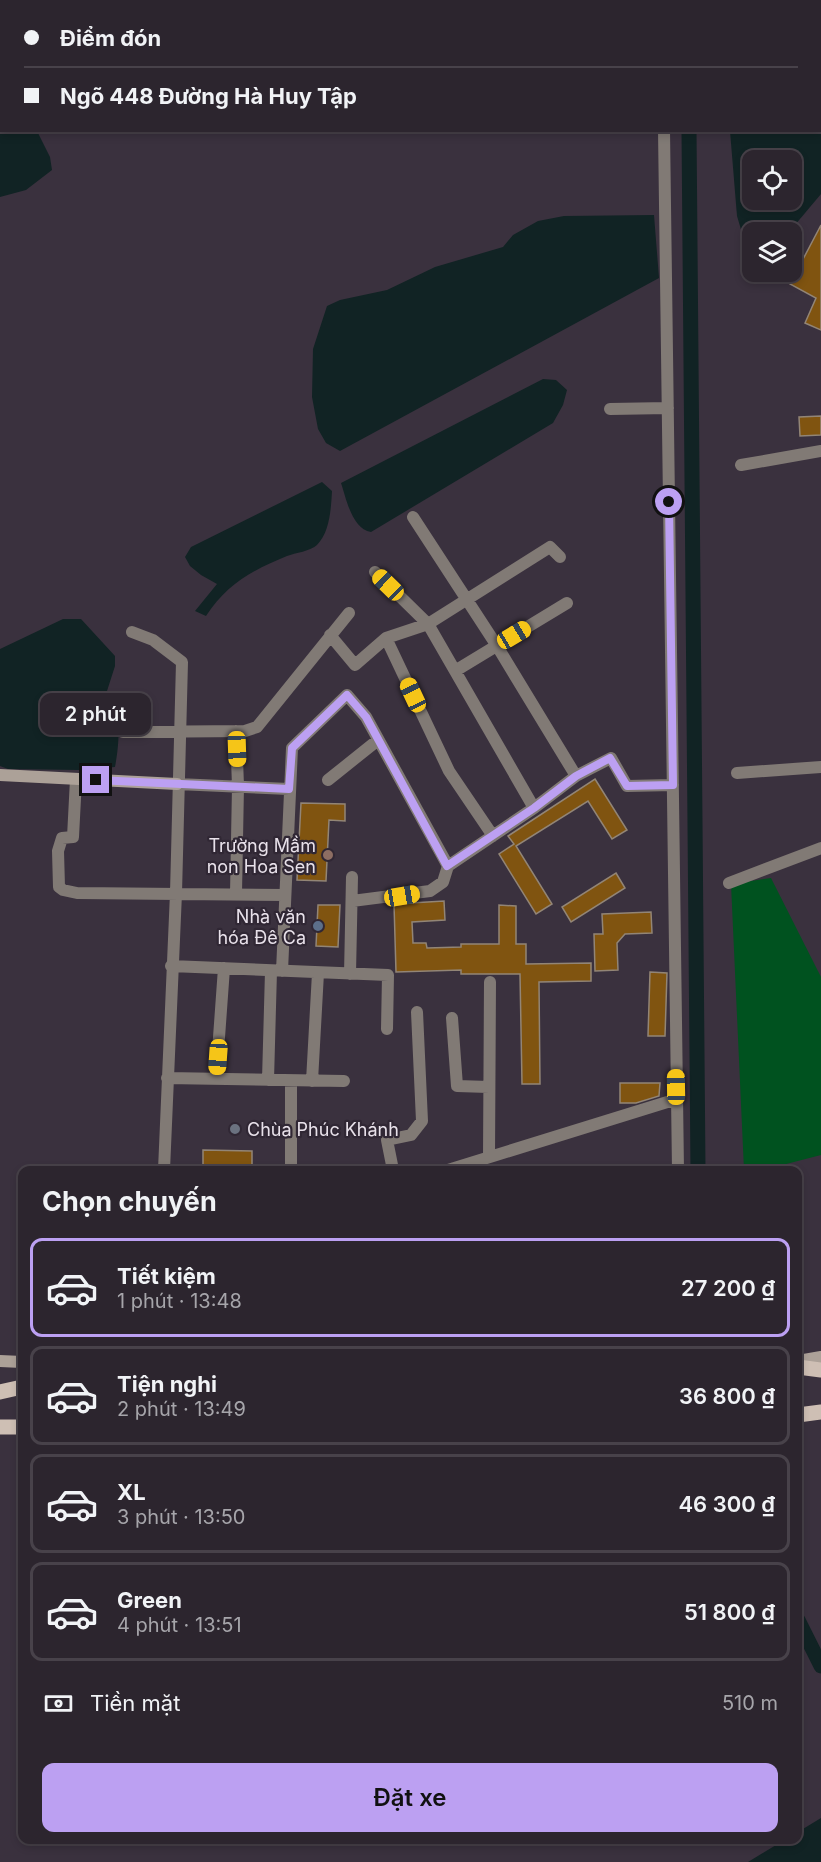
<!DOCTYPE html>
<html lang="vi">
<head>
<meta charset="utf-8">
<style>
	body { margin:0; font-family:Inter,sans-serif; background:#342d36; color:#f1f3f6; height:100vh; display:flex; flex-direction:column; font-size:22px; white-space:nowrap }
	* { box-sizing:border-box; margin:0 }
	p { font-size:20px; color:#a6a5aa }
	.icon { flex:none; width:33px; height:33px; fill:none; stroke:currentColor; stroke-width:2; stroke-linecap:round; stroke-linejoin:round }
	.map { position:relative; flex:1; overflow:hidden }
	.drawer { position:absolute; left:18px; top:1166px; width:784px; height:678px; display:flex; flex-direction:column; background:#2c252e; border-radius:12px; box-shadow:0 3px 9px #0003,0 0 0 2px #48424a }
	.drawer>* { flex:none }
	.hud { position:absolute; left:0px; top:0px; width:822px; height:132px; box-shadow:0 3px 9px #0003,0 0 0 2px #48424a; display:grid; align-content:center; height:132px; padding:0 24px; background:#2c252e }
	.tools { position:absolute; left:742px; top:150px; display:grid; gap:12px }
	.tools a { display:grid; place-items:center; width:60px; height:60px; border-radius:12px; background:#2c252e; box-shadow:0 3px 9px #0003,0 0 0 2px #48424a; font-size:30px }
	.end { position:absolute; width:27px; height:27px; margin:-14px; border:8px solid #bca0f2; background:#111; box-shadow:0 0 0 3px #111 }
	.from { border-radius:50% }
	.bubble { position:absolute; height:42px; border-radius:12px; background:#2c252e; box-shadow:0 3px 9px #0003,0 0 0 2px #48424a; font-size:20px; font-weight:600; line-height:42px; text-align:center }
	.car { position:absolute; width:18px; height:36px; margin:-18px -9px; border-radius:8px; box-shadow:0 0 4px 2px #0007; background:linear-gradient(#f5c518 24%,#345 0 40%,#f5c518 0 76%,#345 0 86%,#f5c518 0) }
	.hud b { display:flex; align-items:center; gap:21px; height:57px; font-size:22px }
	.hud b+b { border-top:2px solid #48424a }
	.hud i { width:15px; height:15px; background:#f1f3f6 }
	ul { padding:0; list-style:none }
	li { display:flex; align-items:center; gap:18px; height:99px; margin:0 12px 9px; padding:0 12px; border:3px solid #48424a; border-radius:12px }
	li div { flex:1 }
	li b { display:block; font-size:22px }
	li em { font-style:normal; font-weight:600 }
	li.selected { border-color:#bca0f2 }
	li>.icon { width:54px; height:54px; stroke-width:1.5 }
	h2 { padding:0 24px; font-size:27px; line-height:72px }
	.pay { display:flex; align-items:center; gap:15px; height:66px; padding:0 24px; font-size:22px }
	.pay p { margin-inline-start:auto }
	.button { display:flex; gap:12px; margin-top:auto; padding:12px 24px }
	.button a { flex:1; height:69px; border-radius:12px; background:#bca0f2; color:#111; font-size:24px; font-weight:600; line-height:69px; text-align:center }
	.map>svg:first-child { display:block }
	.green { fill:#00521f }
	.water { fill:#112324; fill-rule:evenodd }
	.lines { fill:none; stroke-linecap:round; stroke-linejoin:round }
	.canal { stroke:#112324; stroke-width:15 }
	.building { fill:#805410; stroke:#928576; stroke-width:1.5 }
	.street { stroke:#817a75; stroke-width:12 }
	.secondary { stroke:#aca198; stroke-width:12 }
	.primary { stroke:#cebfb4; stroke-width:15 }
	.route { stroke:#bca0f2; stroke-width:8 }
	.education-dot { fill:#8d6e63; stroke:#302734; stroke-width:2 }
	.service-dot { fill:#5c6f8a; stroke:#302734; stroke-width:2 }
	.worship-dot { fill:#6b7280; stroke:#302734; stroke-width:2 }
	.labels { text-anchor:middle; dominant-baseline:central; stroke-width:4.5; stroke-linejoin:round; paint-order:stroke }
	.poi-label { font-size:18px; fill:#e8e1ea; stroke:#302734; text-anchor:end }
</style>
</head>
<body>
<div class="map">
<svg width="821" height="1862" viewBox="0 0 821 1862">
	<rect width="100%" height="100%" fill="#3a313e"/>
	<!-- green -->
	<path class="green" d="M771,878l50,99v178l-58,15h-19l-13,-286z"/>
	<!-- water -->
	<path class="water" d="M0,29l2,101 35,1 13,26 2,13 -26,20 -26,7z
		M821,76v118l-32,38h-36v38l-16,-54 -7,-85 90,-1zM753,160h39v40h-39z
		M654,215l5,63 -319,173 -14,-8 -8,-14 -6,-32 1,-48 14,-43 13,-6 47,-10 48,-23 68,-20 10,-12 25,-14 26,-5z
		M543,379l13,1 11,10 -4,15 -10,18 -182,109c-19,-3 -25,-34 -30,-49z
		M322,482l10,9c-1,17 -2,41 -15,54 -6,6 -22,8 -30,11 -35,14 -61,29 -81,60l-11,-5 22,-27 -16,-9 -11,-9 -5,-9 6,-10z
		M63,619h18l34,37v10l-8,25c16,17 12,55 8,76l-34,3 -73,-1 -8,-3v-117z
		M821,1818v44h-73l38,-23h12v-7z"/>
	<g class="lines">
		<!-- canal -->
		<path class="canal" d="M688,0v2
			M689,130l9,1040
			M798,1620l23,46"/>
	</g>
	<!-- building -->
	<path class="building" d="M821,225v105l-16,-7 11,-25 -26,-14z
		M821,416v19l-21,1 -1,-19z
		M595,779l32,51 -15,9 -24,-38 -72,45 36,58 -16,10 -37,-60 15,-10 -6,-8z
		M301,803l44,1v17l-16,-1 -3,61 -29,-1z
		M616,873l9,15 -54,34 -9,-15z
		M444,901l1,19 -33,2 1,21h13l1,5 34,-1v-3h38v-39l17,1v38h10v20l65,-1v18l-52,1 1,102h-18l-2,-110h-59v-4l-65,2 -2,-68z
		M318,905h22l-2,42 -22,-1z
		M651,912l1,21 -27,1 -8,9 1,27 -23,1 -1,-37h9l-1,-20z
		M650,972l17,1 -2,63h-17z
		M620,1083h40l-1,13 -23,7h-16z
		M203,1150l49,1v19h-49z"/>
	<g class="lines">
		<!-- street -->
		<path class="street" d="M663,0v2
			M664,130l14,1040
			M610,409l58,-1
			M741,465l80,-14
			M413,517l84,129 79,130
			M375,572l53,52 106,184
			M132,632l21,8 29,22 -6,231 -12,277
			M330,635l25,30 31,-27 42,-14 122,-77 10,10
			M386,638l63,133 44,65
			M455,671l112,-68
			M123,732l122,-1 12,-4 92,-114
			M737,773l84,-6
			M76,779l-3,58 -11,1 -4,13 1,36 4,3 14,3 208,2
			M328,780l50,-40
			M177,784l112,5
			M729,883l92,-35
			M236,893l2,-107 -2,-55
			M352,901l78,-10 13,-9 5,-16 86,-58 42,-32 35,-18 16,28 46,-1
			M171,966l217,9 -1,54
			M282,971l10,-223 55,-53 19,22 82,149
			M350,974l2,-97
			M452,1018l5,68 32,1
			M167,1078l177,3
			M216,1079l8,-111
			M268,1080l3,-109
			M312,1081l6,-108
			M489,1157l1,-175
			M291,1170v-89
			M393,1170l-6,-30 24,-5 11,-14 -5,-109
			M448,1170l229,-71"/>
		<!-- secondary -->
		<path class="secondary" d="M0,775l177,9
			M0,1361l22,1
			M798,1361l23,-4"/>
		<!-- primary -->
		<path class="primary" d="M798,1367l23,3
			M0,1392l22,-5
			M798,1415l23,-3
			M0,1427h22"/>
	</g>
	<g class="lines">
		<!-- route -->
		<path class="route" d="M96,780l193,9 3,-41 55,-53 19,22 81,149 87,-58 42,-32 34,-18 17,28 46,-1 -4,-283"/>
	</g>
	<!-- markers -->
	<circle class="education-dot" cx="328" cy="855" r="6"/>
	<circle class="service-dot" cx="318" cy="926" r="6"/>
	<circle class="worship-dot" cx="235" cy="1129" r="6"/>
	<g class="labels">
		<!-- poi labels -->
		<g class="poi-label">
			<text x="316" y="845">Trường Mầm<tspan x="316" dy="21">non Hoa Sen</tspan></text>
			<text x="306" y="916">Nhà văn<tspan x="306" dy="21">hóa Đê Ca</tspan></text>
			<text x="247" y="1129" text-anchor="start">Chùa Phúc Khánh</text>
		</g>
	</g>
</svg>
<div class="tools">
<a><svg class="icon" aria-label="locate" viewBox="0 0 24 24"><circle cx="12" cy="12" r="6"/><path d="M12 2v4M12 18v4M2 12h4M18 12h4"/></svg></a>
<a><svg class="icon" aria-label="layers" viewBox="0 0 24 24"><path d="M12 4l9 5-9 5-9-5zM3 14l9 5 9-5"/></svg></a>
</div>
<i class="end from" style="left:669px;top:502px"></i>
<i class="end" style="left:96px;top:780px"></i>
<div class="bubble" style="left:40px;top:693px;width:111px">2 phút</div>
<i class="car" style="left:388px;top:585px;rotate:314deg"></i>
<i class="car" style="left:514px;top:635px;rotate:59deg"></i>
<i class="car" style="left:413px;top:695px;rotate:335deg"></i>
<i class="car" style="left:237px;top:749px;rotate:178deg"></i>
<i class="car" style="left:402px;top:896px;rotate:80deg"></i>
<i class="car" style="left:218px;top:1057px;rotate:184deg"></i>
<i class="car" style="left:676px;top:1087px;rotate:359deg"></i>
<div class="hud">
<b><i class="from"></i>Điểm đón</b>
<b><i></i>Ngõ 448 Đường Hà Huy Tập</b>
</div>
<section class="drawer">
<h2>Chọn chuyến</h2>
<ul>
<li class="selected"><svg class="icon" aria-label="car" viewBox="0 0 24 24"><path d="M5 17H2v-5l4-1 3-4h7l3 4 3 1v5h-3M9 17h6M6 11h13"/><circle cx="7" cy="17" r="2"/><circle cx="17" cy="17" r="2"/></svg><div><b>Tiết kiệm</b><p>1 phút · 13:48</p></div><em>27 200 ₫</em></li>
<li><svg class="icon" aria-label="car" viewBox="0 0 24 24"><path d="M5 17H2v-5l4-1 3-4h7l3 4 3 1v5h-3M9 17h6M6 11h13"/><circle cx="7" cy="17" r="2"/><circle cx="17" cy="17" r="2"/></svg><div><b>Tiện nghi</b><p>2 phút · 13:49</p></div><em>36 800 ₫</em></li>
<li><svg class="icon" aria-label="car" viewBox="0 0 24 24"><path d="M5 17H2v-5l4-1 3-4h7l3 4 3 1v5h-3M9 17h6M6 11h13"/><circle cx="7" cy="17" r="2"/><circle cx="17" cy="17" r="2"/></svg><div><b>XL</b><p>3 phút · 13:50</p></div><em>46 300 ₫</em></li>
<li><svg class="icon" aria-label="car" viewBox="0 0 24 24"><path d="M5 17H2v-5l4-1 3-4h7l3 4 3 1v5h-3M9 17h6M6 11h13"/><circle cx="7" cy="17" r="2"/><circle cx="17" cy="17" r="2"/></svg><div><b>Green</b><p>4 phút · 13:51</p></div><em>51 800 ₫</em></li>
</ul>
<div class="pay"><svg class="icon" aria-label="cash" viewBox="0 0 24 24"><path d="M3 7h18v10H3z"/><circle cx="12" cy="12" r="2"/></svg>Tiền mặt<p>510 m</p></div>
<div class="button"><a>Đặt xe</a></div>
</section>
</div>
</body>
</html>
